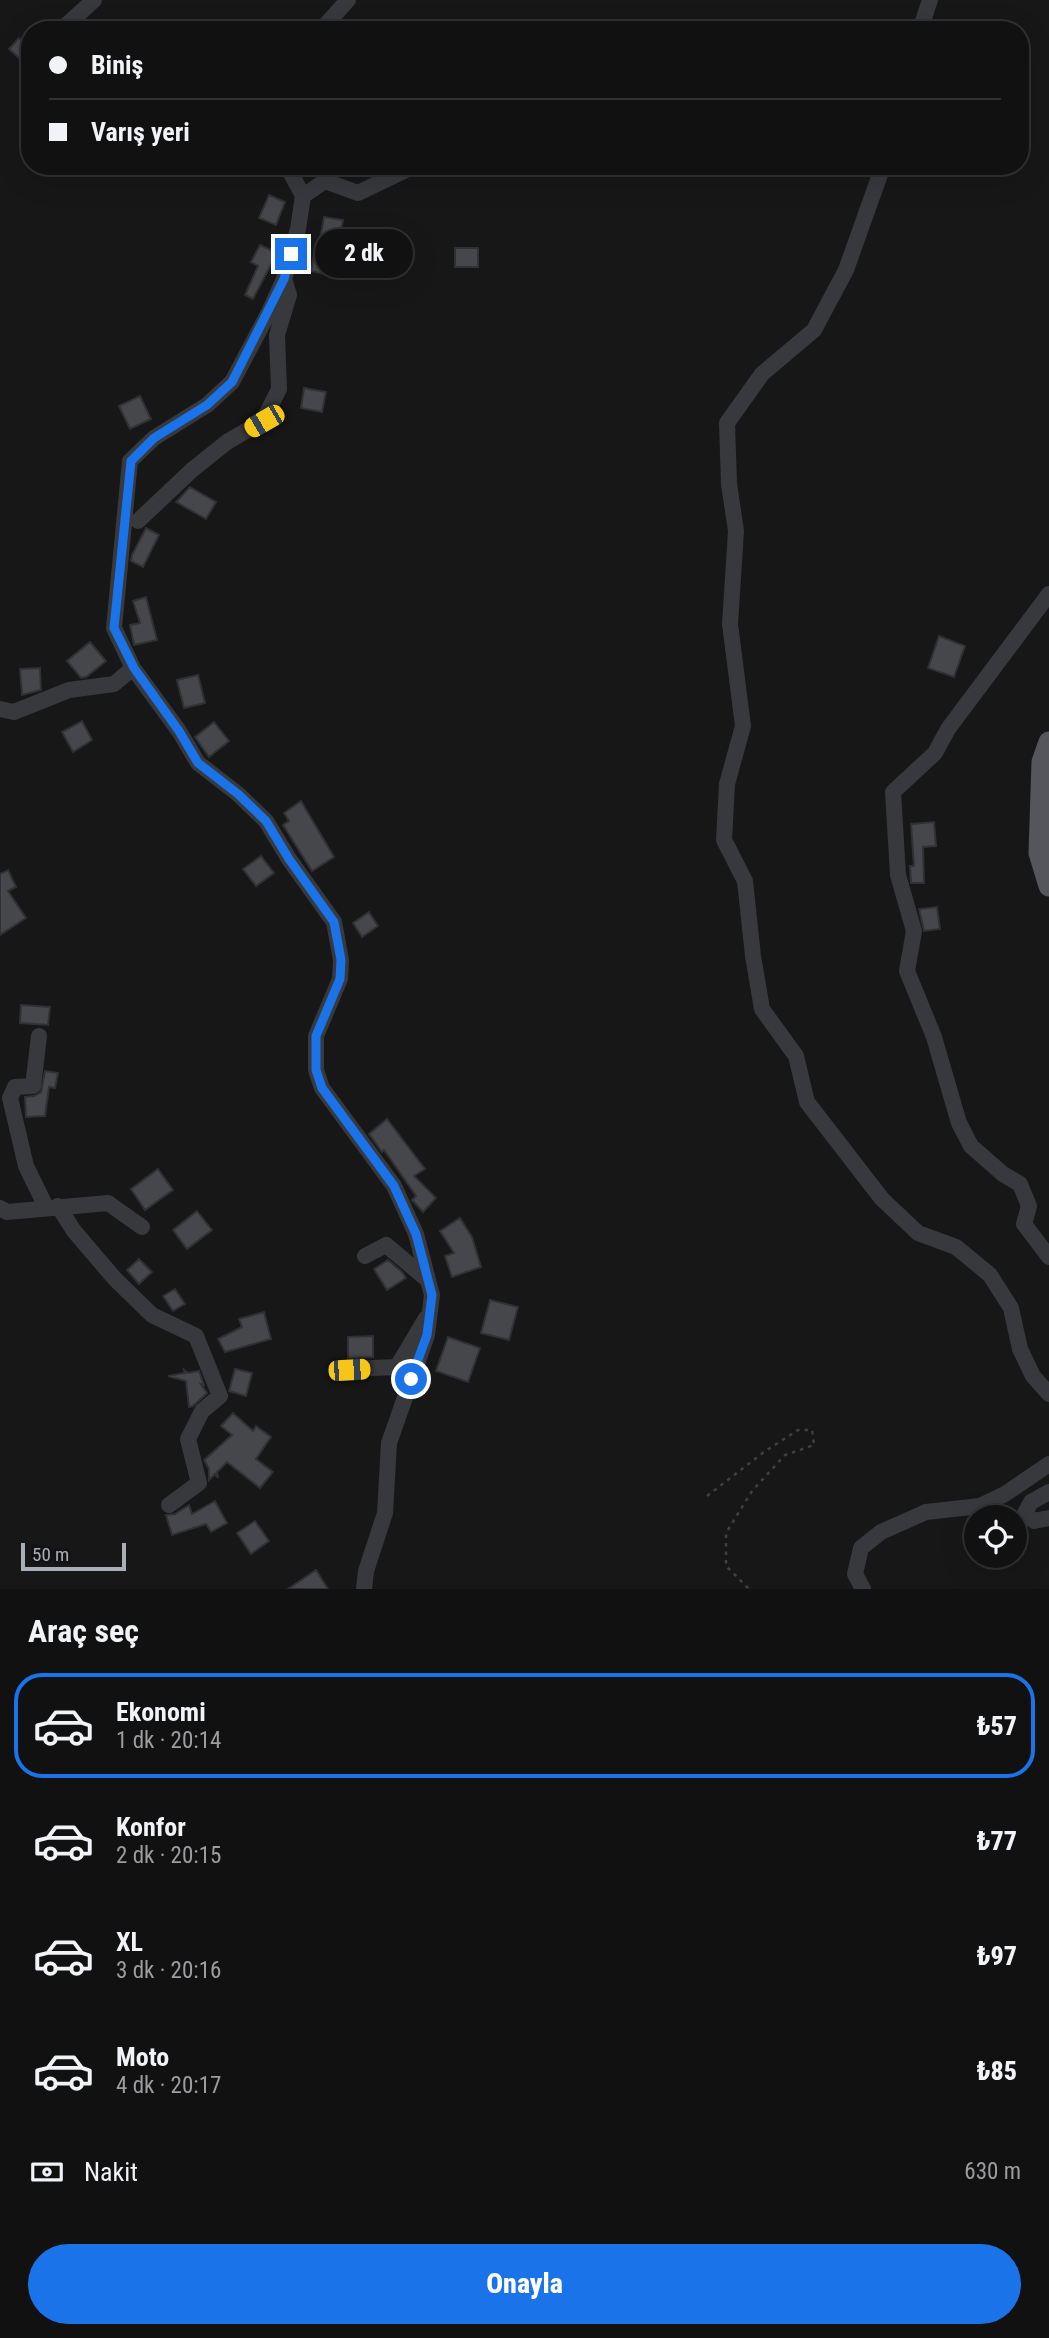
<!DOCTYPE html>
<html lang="tr">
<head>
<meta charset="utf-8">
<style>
	body { margin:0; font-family:"Roboto Condensed",sans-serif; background:#1a1a1b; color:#f1f3f6; height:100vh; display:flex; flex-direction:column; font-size:26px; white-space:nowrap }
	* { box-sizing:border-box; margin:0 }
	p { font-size:23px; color:#9c9d9f }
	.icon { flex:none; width:38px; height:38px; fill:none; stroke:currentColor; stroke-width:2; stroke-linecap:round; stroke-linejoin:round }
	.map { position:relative; height:1589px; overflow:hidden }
	.panel { display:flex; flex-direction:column; background:#111112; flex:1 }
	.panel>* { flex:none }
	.guide { position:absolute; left:21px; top:21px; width:1008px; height:154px; border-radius:28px; box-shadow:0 7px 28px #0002,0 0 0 2px #303132; display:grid; align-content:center; height:154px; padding:0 28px; background:#111112 }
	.controls { position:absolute; left:964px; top:1505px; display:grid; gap:14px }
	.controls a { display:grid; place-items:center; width:63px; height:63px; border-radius:50%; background:#111112; box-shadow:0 7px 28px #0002,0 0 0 2px #303132; font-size:35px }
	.scale { position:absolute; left:21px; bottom:18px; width:105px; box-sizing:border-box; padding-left:7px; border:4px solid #aaafb7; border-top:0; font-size:19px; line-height:24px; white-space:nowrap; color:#aaafb7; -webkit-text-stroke:5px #121213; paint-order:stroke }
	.end { position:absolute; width:32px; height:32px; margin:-16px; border:9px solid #1a73e8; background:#fff; box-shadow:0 0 0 4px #fff }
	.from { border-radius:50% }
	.bubble { position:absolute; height:49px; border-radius:24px; background:#111112; box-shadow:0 7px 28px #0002,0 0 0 2px #303132; font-size:23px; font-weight:800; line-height:49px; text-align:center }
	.car { position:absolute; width:21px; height:42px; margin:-21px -10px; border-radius:9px; box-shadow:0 0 5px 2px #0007; background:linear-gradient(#f5c518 24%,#345 0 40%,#f5c518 0 76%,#345 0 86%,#f5c518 0) }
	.guide b { display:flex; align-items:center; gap:24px; height:66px; font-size:26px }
	.guide b+b { border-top:2px solid #303132 }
	.guide i { width:18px; height:18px; background:#f1f3f6 }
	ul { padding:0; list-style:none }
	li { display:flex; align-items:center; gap:21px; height:105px; margin:0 14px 10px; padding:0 14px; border:4px solid transparent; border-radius:28px }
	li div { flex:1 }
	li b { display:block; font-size:26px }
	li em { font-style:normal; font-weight:800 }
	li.active { border-color:#1a73e8 }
	li>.icon { width:63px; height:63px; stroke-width:1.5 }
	h2 { padding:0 28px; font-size:32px; line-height:84px }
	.pay { display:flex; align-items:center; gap:18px; height:77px; padding:0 28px; font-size:26px }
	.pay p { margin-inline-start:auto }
	.action { display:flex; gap:14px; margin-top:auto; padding:14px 28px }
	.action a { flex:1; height:80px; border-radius:42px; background:#1a73e8; color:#fff; font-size:28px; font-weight:800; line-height:80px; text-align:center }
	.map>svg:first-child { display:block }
	.building { fill:#46474b; stroke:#313134; stroke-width:2 }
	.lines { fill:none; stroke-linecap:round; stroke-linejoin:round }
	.path { stroke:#3e4044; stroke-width:2.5; stroke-dasharray:3.5 5; stroke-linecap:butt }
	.minor { stroke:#38393d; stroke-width:16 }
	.major { stroke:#54565c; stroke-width:21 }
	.route { stroke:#1a73e8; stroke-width:9 }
</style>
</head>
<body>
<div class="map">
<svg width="1049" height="1589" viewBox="0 0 1049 1589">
	<rect width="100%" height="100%" fill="#171718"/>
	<!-- building -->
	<path class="building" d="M19,38l11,10v20l-21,-19z
		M269,195l16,7 -9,23 -17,-7z
		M324,217l19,3 -8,40 6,1 -3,16 -27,-6 3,-16 3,1z
		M260,245l17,8 -24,46 -8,-4 13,-29 -7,-4z
		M455,248h23v19h-23z
		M304,388l22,4 -4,20 -21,-4z
		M140,396l11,23 -21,10 -11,-23z
		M190,487l26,15 -10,17 -30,-17z
		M146,528l13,7 -16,32 -12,-6 1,-6z
		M146,597l11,43 -23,5 -4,-20 10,-2 -7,-22z
		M939,636l26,10 -11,31 -26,-9z
		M90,642l16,19 -20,16 -5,1 -14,-17z
		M40,668l1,22 -19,5 -2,-26z
		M198,675l7,28 -21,5 -7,-28z
		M82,721l10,19 -19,12 -11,-20z
		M214,722l15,19 -20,16 -14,-20z
		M301,801l33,56 -22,14 -29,-46 6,-4 -5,-8z
		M934,822l2,24 -13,1 1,36h-13l-1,-17h4l-3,-42z
		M261,856l13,17 -18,13 -13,-17z
		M8,870l8,17 -8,4 18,27 -26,17v-61z
		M937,907l3,22 -16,2 -5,-22z
		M369,912l9,14 -16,11 -9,-14z
		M21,1005l29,2 -2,18 -28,-2z
		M45,1071l13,2 -3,15 -6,-1 -4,29 -19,1 -1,-20 9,-1 7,-4z
		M387,1119l38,50 -11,7 22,22 -13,14 -11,-12 4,-4 -32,-46 -2,2 -13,-18z
		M158,1169l15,21 -28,20 -14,-21z
		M197,1211l15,19 -25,19 -14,-19z
		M460,1218l12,19 9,30 -29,10 -7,-21 9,-3 -14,-22z
		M139,1259l13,13 -13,12 -12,-14z
		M388,1260l14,12 4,6 -19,12 -13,-21z
		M175,1289l10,15 -12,7 -10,-15z
		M490,1300l28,7 -9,33 -28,-7z
		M264,1312l7,27 -46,13 -7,-13 24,-12 -3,-8z
		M373,1336v21l-25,2v-22z
		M448,1337l32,11 -12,34 -32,-11z
		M235,1369l17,4 -6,23 -17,-5z
		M184,1370l4,3 11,-2 5,14 -3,-1 6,9 -14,13 -4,1 -3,-26 -18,-5 17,-3z
		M233,1413l20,18 3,-5 15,11 -15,22 17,13 -13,16 -33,-26 -10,10 1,6 -3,-4 -6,6v-11l-5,-9 28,-25 -11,-9z
		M215,1501l12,22 -16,9 -5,-8 -34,11 -6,-20 9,-1 14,-9 3,9z
		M255,1521l14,20 -18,13 -14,-21z
		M316,1570l12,19h-40z"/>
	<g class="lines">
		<!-- path -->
		<path class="path" d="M707,1496l57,-44 34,-22h14l2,15 -29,10 -33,36 -26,42v33l23,23"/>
		<!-- minor -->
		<path class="minor" d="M61,30l33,-30
			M321,30l27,-30
			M920,30l10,-30
			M287,166l16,30 -5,33 -14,50 -15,33 -37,70 -25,23 -53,33 -24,23 -16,167 19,40 46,63 19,32 40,31 28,27 23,38 45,63 7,38 -1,19 -24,57v34l6,18 72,98 22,48 16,61 -5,40 -38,108 -4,70 -19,58 -2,18
			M883,166l-37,104 -32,60 -52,44 -35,49 2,61 7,47 -6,93 13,102 -16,58 -3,56 21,41 8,75 9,53 34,47 11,46 75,97 36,34 38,14 34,28 21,33 9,41 13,27 16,18
			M303,196l22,-15 33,12 56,-27
			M138,521l54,-51 35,-28 36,-21 16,-32 -2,-54 12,-40 -5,-16
			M1049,594l-101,135 -13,24 -42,39 5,83 16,56 -7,40 27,66 25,86 12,23 32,28 17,10 9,22 -5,18 25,33
			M0,709l14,3 55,-22 45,-6 19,-16
			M39,1036l-6,50 -18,1 -5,11 16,68 20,41
			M58,1206l16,25 41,48 37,36 44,21 24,60 -18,15 -14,28 11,44 -30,22
			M0,1208l7,4 101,-9 34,24
			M365,1256l21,-11 42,35
			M349,1369l48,-2 29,-49
			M1049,1492l-18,10 -6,11 9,8 15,-3
			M863,1589l-8,-15 6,-26 20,-16 45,-20 54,-6 25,-12 44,-30"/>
		<!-- major -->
		<path class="major" d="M1049,742l-7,20 -3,91 10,33"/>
	</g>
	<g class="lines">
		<!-- route -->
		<path class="route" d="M291,254l-7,25 -52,103 -25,23 -53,33 -23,23 -17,167 20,40 45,63 19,32 40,31 28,27 23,38 45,63 7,38 -1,19 -24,57v34l6,18 72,98 22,48 16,61 -5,40 -16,44"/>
	</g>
</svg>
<div class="controls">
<a><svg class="icon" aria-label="locate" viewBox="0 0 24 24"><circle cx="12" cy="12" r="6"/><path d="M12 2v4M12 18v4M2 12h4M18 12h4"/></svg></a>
</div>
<div class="scale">50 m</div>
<i class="end from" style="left:411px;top:1379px"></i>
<i class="end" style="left:291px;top:254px"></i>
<div class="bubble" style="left:315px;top:229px;width:98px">2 dk</div>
<i class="car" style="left:264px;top:421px;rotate:240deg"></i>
<i class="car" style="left:349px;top:1370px;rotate:87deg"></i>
<div class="guide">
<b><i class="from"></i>Biniş</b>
<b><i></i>Varış yeri</b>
</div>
</div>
<section class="panel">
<h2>Araç seç</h2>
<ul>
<li class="active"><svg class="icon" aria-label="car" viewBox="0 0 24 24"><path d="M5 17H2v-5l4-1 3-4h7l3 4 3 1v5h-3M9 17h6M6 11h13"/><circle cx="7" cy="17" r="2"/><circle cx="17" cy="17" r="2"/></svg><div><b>Ekonomi</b><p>1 dk · 20:14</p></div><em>₺57</em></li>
<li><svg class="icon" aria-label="car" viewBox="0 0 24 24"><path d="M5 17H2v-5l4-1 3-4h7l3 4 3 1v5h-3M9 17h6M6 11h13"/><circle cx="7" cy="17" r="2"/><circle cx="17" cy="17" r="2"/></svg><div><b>Konfor</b><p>2 dk · 20:15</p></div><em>₺77</em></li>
<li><svg class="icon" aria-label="car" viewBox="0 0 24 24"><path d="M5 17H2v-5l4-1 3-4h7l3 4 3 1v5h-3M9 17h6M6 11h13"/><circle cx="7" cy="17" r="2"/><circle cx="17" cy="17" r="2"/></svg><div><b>XL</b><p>3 dk · 20:16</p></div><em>₺97</em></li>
<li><svg class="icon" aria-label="car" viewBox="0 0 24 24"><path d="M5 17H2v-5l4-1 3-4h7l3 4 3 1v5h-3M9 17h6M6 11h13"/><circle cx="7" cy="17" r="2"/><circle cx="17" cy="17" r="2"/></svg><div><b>Moto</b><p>4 dk · 20:17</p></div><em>₺85</em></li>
</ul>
<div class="pay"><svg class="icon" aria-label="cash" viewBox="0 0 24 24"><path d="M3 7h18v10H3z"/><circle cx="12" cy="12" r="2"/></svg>Nakit<p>630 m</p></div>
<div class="action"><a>Onayla</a></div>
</section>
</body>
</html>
